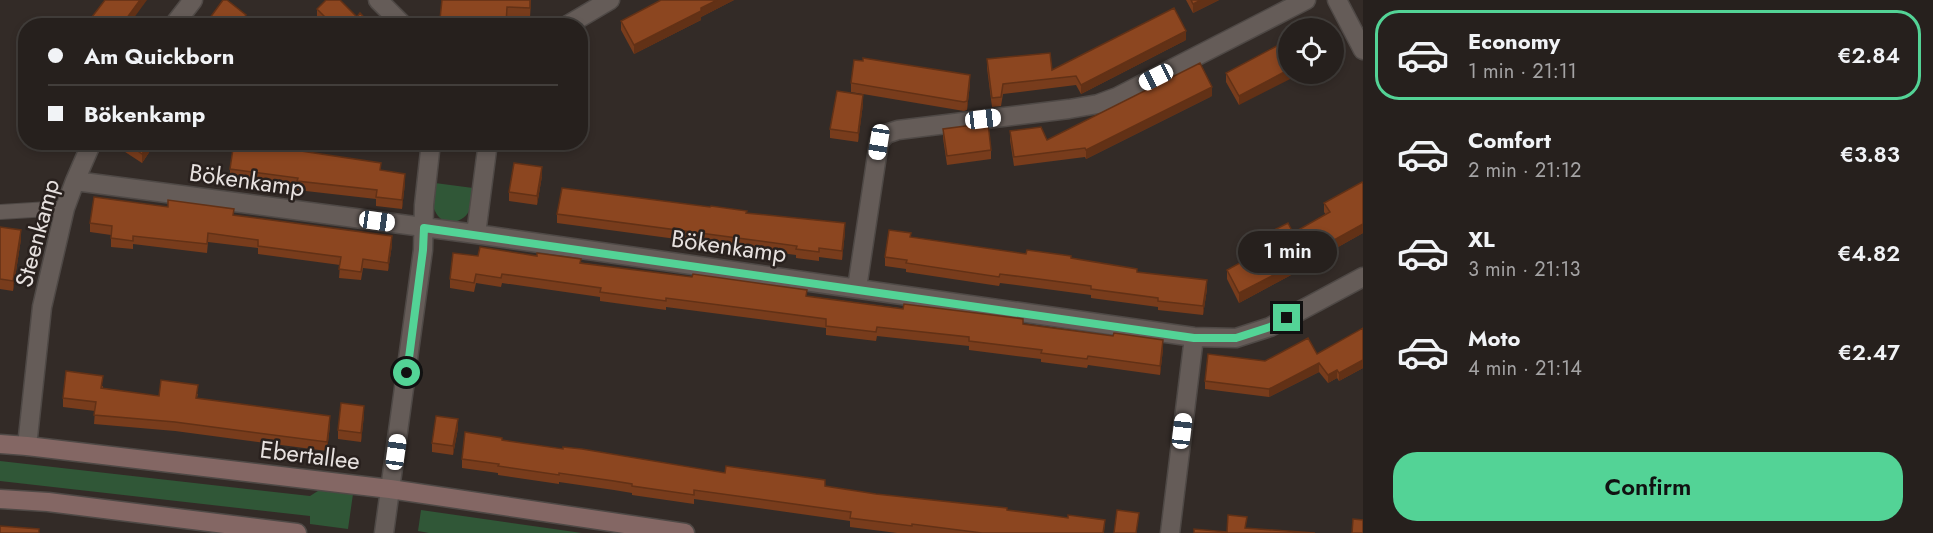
<!DOCTYPE html>
<html lang="en">
<head>
<meta charset="utf-8">
<style>
	body { margin:0; font-family:Jost,sans-serif; background:#322d2a; color:#f1f3f6; height:100vh; display:flex; flex-direction:column; font-size:22px; white-space:nowrap }
	* { box-sizing:border-box; margin:0 }
	p { font-size:20px; color:#a4a3a4 }
	.icon { flex:none; width:33px; height:33px; fill:none; stroke:currentColor; stroke-width:2; stroke-linecap:round; stroke-linejoin:round }
	.map { position:relative; flex:1; overflow:hidden }
	.sheet { display:flex; flex-direction:column; background:#26201d; width:570px }
	.sheet>* { flex:none }
	.hud { position:absolute; left:18px; top:18px; width:570px; height:132px; border-radius:24px; box-shadow:0 3px 9px #0003,0 0 0 2px #423e3b; display:grid; align-content:center; height:132px; padding:0 30px; background:#26201d }
	.fabs { position:absolute; left:1278px; top:18px; display:grid; gap:12px }
	.fabs a { display:grid; place-items:center; width:66px; height:66px; border-radius:50%; background:#26201d; box-shadow:0 3px 9px #0003,0 0 0 2px #423e3b; font-size:30px }
	.end { position:absolute; width:27px; height:27px; margin:-14px; border:8px solid #53d396; background:#111; box-shadow:0 0 0 3px #111 }
	.from { border-radius:50% }
	.bubble { position:absolute; height:42px; border-radius:21px; background:#26201d; box-shadow:0 3px 9px #0003,0 0 0 2px #423e3b; font-size:20px; font-weight:600; line-height:42px; text-align:center }
	.car { position:absolute; width:18px; height:36px; margin:-18px -9px; border-radius:8px; box-shadow:0 0 4px 2px #0007; background:linear-gradient(#fff 24%,#345 0 40%,#fff 0 76%,#345 0 86%,#fff 0) }
	.hud b { display:flex; align-items:center; gap:21px; height:57px; font-size:22px }
	.hud b+b { border-top:2px solid #423e3b }
	.hud i { width:15px; height:15px; background:#f1f3f6 }
	ul { padding:10px 0 0; list-style:none }
	li { display:flex; align-items:center; gap:18px; height:90px; margin:0 12px 9px; padding:0 18px; border:3px solid transparent; border-radius:24px }
	li div { flex:1 }
	li b { display:block; font-size:22px }
	li em { font-style:normal; font-weight:600 }
	li.selected { border-color:#53d396 }
	li>.icon { width:54px; height:54px; stroke-width:1.5 }
	.button { display:flex; gap:12px; margin-top:auto; padding:12px 30px }
	.button a { flex:1; height:69px; border-radius:24px; background:#53d396; color:#111; font-size:24px; font-weight:600; line-height:69px; text-align:center }
	main { display:flex; flex:1; min-height:0 }
	.map>svg:first-child { display:block }
	.green { fill:#305737 }
	.lines { fill:none; stroke-linecap:round; stroke-linejoin:round }
	.service-casing { stroke:#4f4946; stroke-width:16 }
	.minor-casing { stroke:#4f4946; stroke-width:21 }
	.tertiary-casing { stroke:#4f4946; stroke-width:21 }
	.secondary-casing { stroke:#4f4946; stroke-width:21 }
	.service { stroke:#655c58; stroke-width:14 }
	.minor { stroke:#655c58; stroke-width:18 }
	.tertiary { stroke:#655c58; stroke-width:18 }
	.secondary { stroke:#846764; stroke-width:18 }
	.wall { fill:#783c1c }
	.shaded-wall { fill:#623116 }
	.building { fill:#8c4620; stroke:#623116; stroke-width:1.5 }
	.route { stroke:#53d396; stroke-width:8 }
	.labels { text-anchor:middle; dominant-baseline:central; stroke-width:5; stroke-linejoin:round; paint-order:stroke }
	.street-label { font-size:24px; fill:#e7e1df; stroke:#29211e }
</style>
</head>
<body>
<main>
<div class="map">
<svg width="1363" height="533" viewBox="0 0 1363 533">
	<rect width="100%" height="100%" fill="#332b27"/>
	<!-- green -->
	<path class="green" d="M435,183l38,5c-1,8 -1,17 -4,23 -7,14 -28,15 -34,0 -4,-8 -1,-19 0,-28z
		M0,461l310,35 11,-7 32,5 -5,35 -38,-5v-8l-310,-35z
		M421,510l161,23h-153l-11,-2z"/>
	<g class="lines">
		<!-- service casing -->
		<g class="service-casing">
			<path id="service" d="M0,212l65,-4"/>
		</g>
		<!-- minor casing -->
		<g class="minor-casing">
			<path id="minor" d="M378,0l26,26
				M173,26l20,-26
				M566,26l44,-26
				M75,181l401,53 718,103 42,1 34,-11 93,-50
				M476,234l12,-92
				M857,288l22,-146 7,-8 12,-4 171,-21 29,-5 19,-7 189,-97
				M27,446l15,-139 23,-99 10,-27 17,-39
				M384,533l39,-283 1,-45 7,-63
				M1170,533l24,-196"/>
		</g>
		<!-- tertiary casing -->
		<g class="tertiary-casing">
			<path id="tertiary" d="M1337,0l26,50"/>
		</g>
		<!-- secondary casing -->
		<g class="secondary-casing">
			<path id="secondary" d="M0,444l27,2 363,43 295,44
				M0,499l48,3 249,31"/>
		</g>
		<!-- service -->
		<use href="#service" class="service"/>
		<!-- minor -->
		<use href="#minor" class="minor"/>
		<!-- tertiary -->
		<use href="#tertiary" class="tertiary"/>
		<!-- secondary -->
		<use href="#secondary" class="secondary"/>
	</g>
	<!-- wall -->
	<path class="wall" d="M442,0h89l-1,18 -23,-2v10h-67z
		M661,0h73l-33,17v3l-67,34 -13,-24v-9z
		M1186,0h33l-26,13z
		M317,9l40,8 15,9h-46l-9,-9z
		M1186,40l-105,54 -5,-9 -73,9 -2,12 -9,1 -5,-39v-9l65,11z
		M1288,40l-49,65 -13,-23v-9z
		M851,83l119,1 -3,26 -3,1 -113,-19z
		M1212,96l-126,63 -1,-2 -71,9 -4,-26v-9l37,9z
		M863,104l-5,38 -28,-4v-9z
		M943,129l48,21v9l-44,6 -4,-27z
		M119,142h37l-14,21 -23,-15z
		M230,169l151,1 24,13 -3,26 -26,-3v-7l-79,-9v-3l-67,-9z
		M542,176l-5,29 -28,-4v-9z
		M1363,184v49l-57,32v2l-67,36 -12,-24v-9l18,-10 -2,-5v-9l50,-13 33,-18 -2,-3v-9z
		M747,213l98,19 -3,28 -23,-3v4l-23,-3v-3l-239,-32v-9z
		M234,215l158,30 -4,26 -25,-3 -2,12 -22,-2 1,-13 -82,-11v-6l-50,-6 -1,11 -74,-9v5l-22,-2v-12l-21,-3v-9z
		M0,227l21,12 -8,52 -13,-2z
		M911,237l115,17 45,4 66,14 70,17 -4,26 -45,-5v-3l-67,-9v-3l-91,-12 -1,3 -93,-14v-3l-21,-3v-9z
		M478,256h59l270,40 216,28 140,25 -3,26 -72,-10 -1,3 -46,-6v-3l-72,-9v-4l-92,-10 -1,5 -50,-6v-7l-160,-21v3l-66,-9v-4l-98,-14 -1,4 -25,-4 -2,9 -24,-4v-9z
		M1363,328v40l-24,13 -2,-3 -9,5 -9,-11 -50,25 -64,-8v-8l60,-20 52,-7z
		M103,386v3l56,7 39,-2 -1,4 133,27 -3,26 -152,-20 -81,-7 1,-13 -32,-4v-9z
		M364,415l-3,27 -23,-3v-9z
		M458,428l-5,27 -21,-3v-9z
		M502,440l223,33 151,21 192,24 37,2 -1,13h-207l-47,-6v-6l-156,-22v5l-62,-9v-2l-18,-3 -55,-8v2l-61,-9v-2l-36,-5v-9z"/>
	<!-- shaded-wall -->
	<path class="shaded-wall" d="M140,0h7l-19,26h-7z
		M717,0h17l-33,17v3l-67,34v-9z
		M1201,0h18l-26,13v-9z
		M246,15v9l-1,2h-7z
		M1186,31v9l-105,54v-9z
		M1288,70v4h12l-61,31v-9z
		M970,75v9l-3,26v-9z
		M1212,87v9l-126,63v-9z
		M863,95v9l-5,38v-9z
		M150,142h6l-14,21v-9z
		M542,167v9l-5,29v-9z
		M405,174v9l-3,26v-9z
		M845,223v9l-3,28v-9z
		M1363,224v9l-57,32v2l-67,36v-10z
		M21,230v9l-8,52v-10z
		M392,236v9l-4,26v-8z
		M1207,280v9l-4,26v-9z
		M1163,340v9l-3,26v-9z
		M1363,360v8l-24,13v-8z
		M1319,363v9l-50,25v-8z
		M1337,370v8l-9,5v-8z
		M364,406v9l-3,27v-9z
		M330,416v9l-3,26v-9z
		M458,419v9l-5,27v-9z"/>
	<!-- building -->
	<path class="building" d="M105,0h35l-19,26h-36z
		M223,0h4l19,15 -8,11h-34z
		M326,0h14l17,17 3,-4 12,13h-38l-17,-17z
		M442,0h88v8l-23,-1 -1,18 -66,-6z
		M661,0h56l-16,8v3l-67,34 -13,-24z
		M1191,0h10l-8,4z
		M1174,8l12,23 -105,54 -5,-9 -73,8 -2,13 -9,1 -5,-39 63,-6 2,17z
		M1288,40v30l-49,26 -13,-23z
		M863,58l107,17 -3,26 -3,1 -113,-19 3,-23 9,1z
		M1200,63l12,24 -126,63 -1,-2 -71,9 -4,-26 31,-4 6,13z
		M837,91l26,4 -5,38 -28,-4z
		M988,123l3,27 -44,6 -4,-27z
		M125,142h25l-8,12z
		M234,142h6l141,21 -1,7 25,4 -3,26 -26,-3 1,-7 -80,-9 1,-3 -68,-9z
		M514,163l28,4 -5,29 -28,-4z
		M1362,182l1,2v40l-58,32 1,2 -67,35 -12,-23 22,-12 -6,-12 45,-23 5,10 37,-21 -6,-9z
		M562,188l148,19 1,-1 36,5 -1,2 99,10 -3,28 -23,-3v4l-23,-3 1,-3 -240,-32z
		M94,197l74,10v-7l66,9 -1,6 159,21 -4,27 -25,-4 -2,13 -22,-3 2,-12 -83,-11v-6l-50,-7 -1,11 -74,-8v5l-22,-3 1,-12 -22,-3z
		M0,227l21,3 -8,51 -13,-2z
		M889,230l22,3 -1,4 116,17 1,-4 44,6v2l66,11v3l70,8 -4,26 -45,-5v-3l-67,-9v-3l-91,-12 -1,3 -93,-14 1,-3 -22,-3z
		M480,247l57,9v-3l44,6 -1,4 112,14 1,-3 114,16 -1,6 97,13 1,-5 24,3 95,12v5l90,12 1,-3 49,7 -3,26 -72,-10 -1,3 -46,-6 1,-3 -73,-9v-4l-92,-10 -1,5 -50,-6v-7l-160,-21v3l-66,-9 1,-4 -99,-14 -1,4 -25,-4 -2,9 -24,-4 3,-26 25,3z
		M1363,328v32l-24,13 -2,-3 -9,5 -9,-12 -50,26 -64,-8 3,-27 57,7 43,-23 9,16z
		M66,371l37,5 -2,12 58,8 2,-16 37,5 -2,13 134,18 -3,26 -152,-20 -81,-7 2,-13 -33,-4z
		M341,403l23,3 -3,27 -23,-3z
		M436,416l22,3 -5,27 -21,-3z
		M465,432l37,6v2l61,9v-2l19,2 143,24 1,-7 99,14v6l51,8 131,14v2l40,5 21,3v-3l37,5 -2,13h-121l-70,-9v2l-62,-8 1,-6 -157,-22v5l-62,-9v-2l-18,-3 -55,-8v2l-61,-9 1,-2 -37,-5z
		M1117,510l22,3 -3,20h-22z
		M1228,515l19,2 -2,11 70,5h-121v-4l33,3z
		M1353,519l10,1v13h-11z
		M0,526l39,3v4h-39z"/>
	<g class="lines">
		<!-- route -->
		<path class="route" d="M407,373l16,-123 1,-22 770,110h42l34,-11 17,-9"/>
	</g>
	<g class="labels">
		<!-- street labels -->
		<g class="street-label">
			<text transform="translate(247 180) rotate(8)">Bökenkamp</text>
			<text transform="translate(37 233) rotate(-75)">Steenkamp</text>
			<text transform="translate(729 246) rotate(8)">Bökenkamp</text>
			<text transform="translate(310 455) rotate(7)">Ebertallee</text>
		</g>
	</g>
</svg>
<div class="fabs">
<a><svg class="icon" aria-label="locate" viewBox="0 0 24 24"><circle cx="12" cy="12" r="6"/><path d="M12 2v4M12 18v4M2 12h4M18 12h4"/></svg></a>
</div>
<i class="end from" style="left:407px;top:373px"></i>
<i class="end" style="left:1287px;top:318px"></i>
<div class="bubble" style="left:1238px;top:231px;width:99px">1 min</div>
<i class="car" style="left:1156px;top:77px;rotate:243deg"></i>
<i class="car" style="left:983px;top:119px;rotate:83deg"></i>
<i class="car" style="left:879px;top:142px;rotate:189deg"></i>
<i class="car" style="left:377px;top:221px;rotate:98deg"></i>
<i class="car" style="left:1182px;top:431px;rotate:7deg"></i>
<i class="car" style="left:396px;top:452px;rotate:8deg"></i>
<div class="hud">
<b><i class="from"></i>Am Quickborn</b>
<b><i></i>Bökenkamp</b>
</div>
</div>
<section class="sheet">
<ul>
<li class="selected"><svg class="icon" aria-label="car" viewBox="0 0 24 24"><path d="M5 17H2v-5l4-1 3-4h7l3 4 3 1v5h-3M9 17h6M6 11h13"/><circle cx="7" cy="17" r="2"/><circle cx="17" cy="17" r="2"/></svg><div><b>Economy</b><p>1 min · 21:11</p></div><em>€2.84</em></li>
<li><svg class="icon" aria-label="car" viewBox="0 0 24 24"><path d="M5 17H2v-5l4-1 3-4h7l3 4 3 1v5h-3M9 17h6M6 11h13"/><circle cx="7" cy="17" r="2"/><circle cx="17" cy="17" r="2"/></svg><div><b>Comfort</b><p>2 min · 21:12</p></div><em>€3.83</em></li>
<li><svg class="icon" aria-label="car" viewBox="0 0 24 24"><path d="M5 17H2v-5l4-1 3-4h7l3 4 3 1v5h-3M9 17h6M6 11h13"/><circle cx="7" cy="17" r="2"/><circle cx="17" cy="17" r="2"/></svg><div><b>XL</b><p>3 min · 21:13</p></div><em>€4.82</em></li>
<li><svg class="icon" aria-label="car" viewBox="0 0 24 24"><path d="M5 17H2v-5l4-1 3-4h7l3 4 3 1v5h-3M9 17h6M6 11h13"/><circle cx="7" cy="17" r="2"/><circle cx="17" cy="17" r="2"/></svg><div><b>Moto</b><p>4 min · 21:14</p></div><em>€2.47</em></li>
</ul>
<div class="button"><a>Confirm</a></div>
</section>
</main>
</body>
</html>
